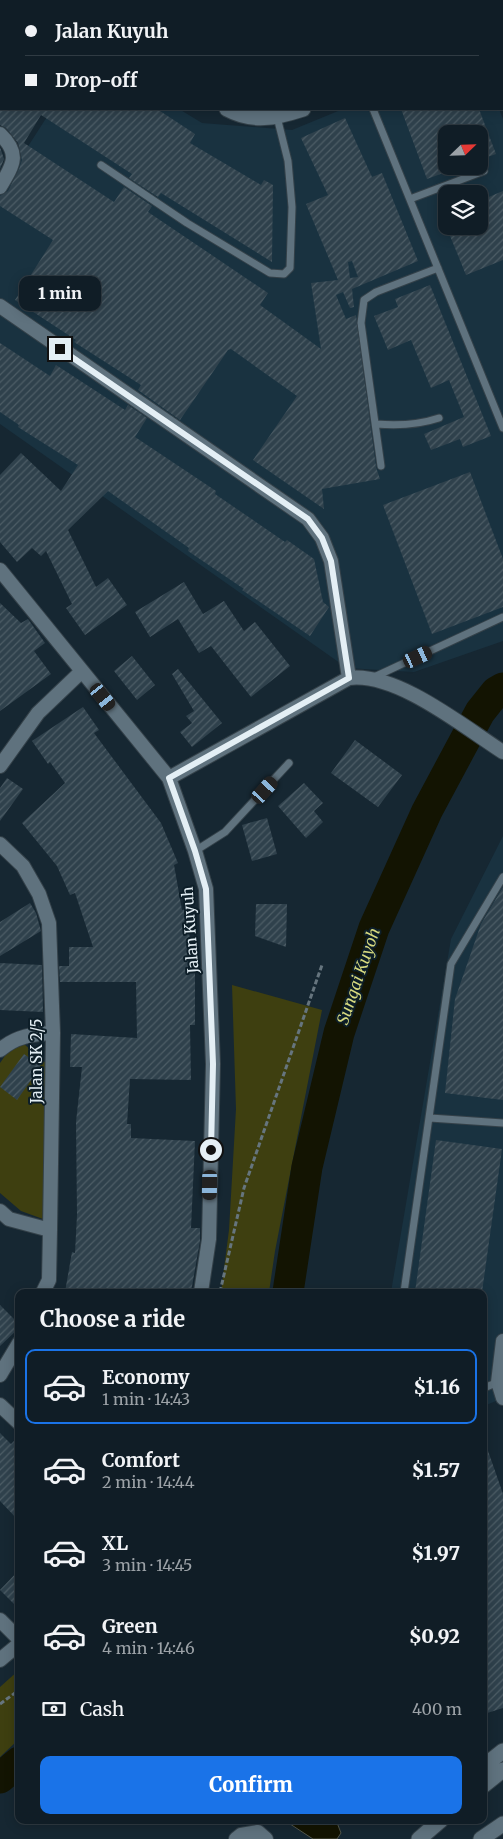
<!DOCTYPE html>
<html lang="en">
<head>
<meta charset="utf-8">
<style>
	body { margin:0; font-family:Merriweather,serif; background:#19262e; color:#f1f3f6; height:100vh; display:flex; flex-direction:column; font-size:19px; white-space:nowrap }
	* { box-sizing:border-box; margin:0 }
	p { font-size:16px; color:#9ca2a7 }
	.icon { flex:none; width:28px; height:28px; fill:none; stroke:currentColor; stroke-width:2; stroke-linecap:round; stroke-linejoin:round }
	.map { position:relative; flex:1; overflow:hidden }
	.details { position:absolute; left:15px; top:1289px; width:472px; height:535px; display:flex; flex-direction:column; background:#101d26; border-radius:10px; box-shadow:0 2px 12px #0003,0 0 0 1px #303b43 }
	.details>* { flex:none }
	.banner { position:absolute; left:0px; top:0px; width:504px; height:110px; box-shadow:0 2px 12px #0003,0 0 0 1px #303b43; display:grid; align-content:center; height:110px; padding:0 25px; background:#101d26 }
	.needle { width:32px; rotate:67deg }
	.buttons { position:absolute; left:438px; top:125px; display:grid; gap:10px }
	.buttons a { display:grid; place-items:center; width:50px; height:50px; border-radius:10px; background:#101d26; box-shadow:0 2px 12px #0003,0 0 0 1px #303b43; font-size:25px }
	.end { position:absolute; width:22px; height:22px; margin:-11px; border:6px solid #e4eff5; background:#111; box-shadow:0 0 0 2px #111 }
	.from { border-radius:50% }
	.bubble { position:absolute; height:35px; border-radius:10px; background:#101d26; box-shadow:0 2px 12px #0003,0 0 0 1px #303b43; font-size:16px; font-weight:800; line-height:35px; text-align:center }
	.car { position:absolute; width:15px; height:30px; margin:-15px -8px; border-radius:6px; box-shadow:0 0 4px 1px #0007; background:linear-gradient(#222 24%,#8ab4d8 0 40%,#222 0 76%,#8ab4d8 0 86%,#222 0) }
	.banner b { display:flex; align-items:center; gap:18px; height:48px; font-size:19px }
	.banner b+b { border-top:1px solid #303b43 }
	.banner i { width:12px; height:12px; background:#f1f3f6 }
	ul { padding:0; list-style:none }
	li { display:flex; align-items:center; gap:15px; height:75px; margin:0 10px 8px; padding:0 15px; border:2px solid transparent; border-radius:10px }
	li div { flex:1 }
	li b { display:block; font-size:19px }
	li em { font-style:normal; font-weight:800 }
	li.on { border-color:#1a73e8 }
	li>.icon { width:45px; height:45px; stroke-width:1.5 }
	h2 { padding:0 25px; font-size:22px; line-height:60px }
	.pay { display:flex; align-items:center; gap:12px; height:55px; padding:0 25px; font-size:19px }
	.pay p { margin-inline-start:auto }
	.button { display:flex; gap:10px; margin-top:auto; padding:10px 25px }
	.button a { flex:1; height:58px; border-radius:10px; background:#1a73e8; color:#fff; font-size:20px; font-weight:800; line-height:58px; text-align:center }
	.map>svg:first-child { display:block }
	.built { fill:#193240; fill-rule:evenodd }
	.park { fill:#3e3f10 }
	.water { fill:#131402; stroke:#52564b }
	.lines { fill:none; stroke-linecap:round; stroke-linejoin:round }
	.river { stroke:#131402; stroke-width:31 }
	.building { fill:url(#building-hatch); fill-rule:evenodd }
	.lane-casing { stroke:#344149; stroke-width:9 }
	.street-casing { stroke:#344149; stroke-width:16 }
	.secondary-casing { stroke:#344149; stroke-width:17 }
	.path { stroke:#66757e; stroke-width:3; stroke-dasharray:5 2.5; stroke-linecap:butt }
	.lane { stroke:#5f727e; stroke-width:7 }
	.street { stroke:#5f727e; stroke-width:14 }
	.secondary { stroke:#5f727e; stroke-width:15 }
	.route { stroke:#e4eff5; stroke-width:6 }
	.labels { text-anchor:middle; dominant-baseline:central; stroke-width:4; stroke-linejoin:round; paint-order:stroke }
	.street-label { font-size:15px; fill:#e4eff5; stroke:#0d1e28 }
	.water-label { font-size:16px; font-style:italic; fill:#d7da7f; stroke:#0d1e28 }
</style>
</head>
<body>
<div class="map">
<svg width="503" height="1839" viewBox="0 0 503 1839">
	<defs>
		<pattern id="building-hatch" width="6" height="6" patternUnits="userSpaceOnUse" patternTransform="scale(1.25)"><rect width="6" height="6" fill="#2f414c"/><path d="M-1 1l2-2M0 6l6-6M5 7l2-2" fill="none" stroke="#4d5d66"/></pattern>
	</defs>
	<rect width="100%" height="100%" fill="#162732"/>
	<!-- built -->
	<path class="built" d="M52,109h127l23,14 90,7 51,-21h156l4,10v522l-89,31 -67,-4 -347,-244v-234zM446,134h33v32h-33zM446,194h33v32h-33z
		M503,836v562l-19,8v-114h-93l60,-353z"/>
	<!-- park -->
	<path class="park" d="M232,985l90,25 -47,241 -6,41h-48l8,-62 7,-121z
		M24,1044l23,20 -4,155 -22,-8 -21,-18v-130l9,-13z
		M19,1670v69l-19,18v-70z"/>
	<!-- water -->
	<path class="water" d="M284,1820h52l5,13 -4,6h-24z"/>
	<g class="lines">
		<!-- river -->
		<path class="river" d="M288,1292l19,-125 32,-134 35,-105 53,-117 53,-99 16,-20 7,-4
			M0,1778l19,-16"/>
	</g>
	<!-- building -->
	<path class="building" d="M0,109h157l38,25 -5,9 71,42 3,-5 9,5 -1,77 -111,-69 -3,4 -29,-19 3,-4 -91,-59 -17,28 90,59 10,-15 28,19 -4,6 120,81 -8,12 61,44 -10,-66 27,-3 -32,-76 22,-9 -27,-57 44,-20 27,59 10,-4 36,88 -66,28 2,18 -4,1 -7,-16 -7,3 10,24 10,-4 20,152 4,12 -58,10 2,20 -71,-49 44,-64 -66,-47 -3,1 -48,70 -42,-30 3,-5 -67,-43 2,-2 -61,-40 38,-60 -53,-34v-10l8,-5 11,-22 3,-9 -4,-17 -12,-15 -6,-3zM352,261l6,16 -8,1 -2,-16z
		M401,109h78l17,45 -17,6v-26h-33v38l-19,7z
		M0,147l4,12 -4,10z
		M503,191v69l-37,15 -20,-49h33v-25z
		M430,285l61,151 -28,11 -3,-8 -29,11 -7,-16 40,-17 -15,-37 -18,8 -20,-48 -23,10 -14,-34 24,-9 -3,-8z
		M0,343l50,33 6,-11 69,45 3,-5 19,13 -12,19 81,54 -1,3 70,48 2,-2 27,19 9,43 6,5 -19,29 -68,-46 2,-1 -56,-38 1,-3 -81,-57 -40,39 28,57 12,-9 19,27 -42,30 -19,-27 6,-4 -26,-53 -5,5 -9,-8 -15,14 -17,-20v-67l21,-22 40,38 17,-26 -60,-38 1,-2 -19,-13z
		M470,472l33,87v48l-71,27 -49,-129z
		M184,582l19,32 21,-13 20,30 11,-9 35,44 -39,31 -40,-51 -12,7 -21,-34 -28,18 -15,-25z
		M0,603l21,20 7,-4 17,24 -11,8 17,23 -51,37z
		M132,656l23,29 -18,15 -23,-29z
		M178,669l44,54 -30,24 -12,-15 12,-9 -6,-7 8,-5 -22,-37z
		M83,707l16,23 -5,3 67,90 17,40 -4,2 8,45 3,-1 7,42 3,-1v75h-5l1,55 -61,-1 -3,45h4v14l64,3 -4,87h9v13l-9,51h-126l7,-40 3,1 2,-38 -1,-93 6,-55h-12l1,-33 66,4 -1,-56h-76l-1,-16h10v-19h24l-18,-54 -5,2 -13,-29 -35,-43 43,-40 -15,-21 -2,2 -16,-23z
		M355,740l47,35 -24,32 -47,-34z
		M7,778l16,11 -23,32v-33z
		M304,783l19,20 -9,8 9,11 -17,16 -28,-32z
		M267,818l10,36 -25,7 -10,-36z
		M503,887v213l-58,-7 10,-94 26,-75z
		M30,903l6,10 5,18 -41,25v-34z
		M256,904h31l-1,43 -31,-11z
		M0,963l42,2 1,47 -43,-2z
		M24,1054l17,12 -24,34 -17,-13z
		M436,1140l66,9 -20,143h-67z
		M0,1305l19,19v4l-19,18z
		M0,1433l11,11 8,-8v85l-19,-20z
		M484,1445h2l17,49v214l-19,6z
		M19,1570v39l-19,-19z"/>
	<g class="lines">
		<!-- lane casing -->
		<g class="lane-casing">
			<path id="lane" d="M373,109l130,319
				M101,165l86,58 83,50 14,1 6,-6 2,-61 -4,-46 -11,-44
				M410,199l74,-28
				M376,424c23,2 42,1 63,-6
				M381,466l-20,-143 3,-23 12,-8 62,-24
				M372,678l131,-61
				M195,851l30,-19 64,-69
				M430,1118l73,5
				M404,1292l47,-328 52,-87
				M484,1388l14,-6"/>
		</g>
		<!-- street casing -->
		<g class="street-casing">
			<path id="street" d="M22,1l1,-1
				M0,33l1,-2
				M0,134c21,20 13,31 0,53
				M0,306l308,213 14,19 9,23 18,117
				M0,570l169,208 26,73 11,38 7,175 -4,175 -8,53
				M0,766l38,-53 44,-42
				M169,778l180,-100c48,-6 115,49 154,74
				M0,844l23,22 16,28 10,29 4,110 -3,197 -1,50 -6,12
				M0,1050c16,-14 33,-16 53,-17
				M0,1211l9,8 41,11
				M503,1341l-5,41 5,16
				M0,1375l19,-32
				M0,1405l19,18
				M0,1620l19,19
				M0,1660l19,-16
				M236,1839l5,-4 17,-3 8,7"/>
		</g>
		<!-- secondary casing -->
		<g class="secondary-casing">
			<path id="secondary" d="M31,0l1,1
				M82,0l3,1
				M502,30h1
				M227,109c26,14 48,9 76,0
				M484,1766l19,-15
				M484,1785l19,-15
				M419,1839l22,-19
				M481,1839l22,-15"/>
		</g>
		<!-- path -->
		<path class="path" d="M220,1292l24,-104 78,-223
			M0,1704l19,-14"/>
		<!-- lane -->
		<use href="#lane" class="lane"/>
		<!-- street -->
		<use href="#street" class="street"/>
		<!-- secondary -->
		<use href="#secondary" class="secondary"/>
	</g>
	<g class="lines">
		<!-- route -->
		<path class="route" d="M60,349l248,170 14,19 9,23 18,117 -180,100 26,73 11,38 7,175 -2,86"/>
	</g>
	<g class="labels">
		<!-- street labels -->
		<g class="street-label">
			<text transform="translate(190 930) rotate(-94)">Jalan Kuyuh</text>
			<text transform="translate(36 1061) rotate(-90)">Jalan SK 2/5</text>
		</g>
		<!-- water labels -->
		<g class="water-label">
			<text transform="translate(358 976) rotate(-71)">Sungai Kuyoh</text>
		</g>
	</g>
</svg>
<div class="buttons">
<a><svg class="needle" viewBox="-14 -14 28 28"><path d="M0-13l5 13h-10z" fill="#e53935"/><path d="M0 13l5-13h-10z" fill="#9ca2a7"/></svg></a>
<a><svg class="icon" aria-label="layers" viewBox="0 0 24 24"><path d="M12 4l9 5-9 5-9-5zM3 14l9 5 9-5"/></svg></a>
</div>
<i class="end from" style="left:211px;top:1150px"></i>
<i class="end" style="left:60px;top:349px"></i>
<div class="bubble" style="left:19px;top:276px;width:82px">1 min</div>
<i class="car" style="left:418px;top:657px;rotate:65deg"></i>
<i class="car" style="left:103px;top:697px;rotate:141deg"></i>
<i class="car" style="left:265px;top:790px;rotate:42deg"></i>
<i class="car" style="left:210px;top:1185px;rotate:181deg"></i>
<div class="banner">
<b><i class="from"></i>Jalan Kuyuh</b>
<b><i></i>Drop-off</b>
</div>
<section class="details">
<h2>Choose a ride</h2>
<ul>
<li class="on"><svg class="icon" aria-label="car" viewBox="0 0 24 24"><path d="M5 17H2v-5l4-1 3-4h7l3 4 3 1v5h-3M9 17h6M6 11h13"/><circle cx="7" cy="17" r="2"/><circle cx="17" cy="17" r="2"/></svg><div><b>Economy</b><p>1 min · 14:43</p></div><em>$1.16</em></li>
<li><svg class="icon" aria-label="car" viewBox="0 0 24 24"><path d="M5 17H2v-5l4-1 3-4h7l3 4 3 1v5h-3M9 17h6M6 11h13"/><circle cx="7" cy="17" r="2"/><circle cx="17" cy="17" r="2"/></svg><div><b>Comfort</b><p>2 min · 14:44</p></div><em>$1.57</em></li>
<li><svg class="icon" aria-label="car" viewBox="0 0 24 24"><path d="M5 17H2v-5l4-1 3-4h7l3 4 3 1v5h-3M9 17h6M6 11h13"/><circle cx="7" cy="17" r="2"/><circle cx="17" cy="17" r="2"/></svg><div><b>XL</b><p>3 min · 14:45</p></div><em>$1.97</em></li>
<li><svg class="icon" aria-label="car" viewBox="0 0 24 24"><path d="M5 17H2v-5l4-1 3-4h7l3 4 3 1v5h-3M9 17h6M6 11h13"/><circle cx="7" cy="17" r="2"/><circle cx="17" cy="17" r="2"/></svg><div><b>Green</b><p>4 min · 14:46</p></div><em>$0.92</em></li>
</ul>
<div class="pay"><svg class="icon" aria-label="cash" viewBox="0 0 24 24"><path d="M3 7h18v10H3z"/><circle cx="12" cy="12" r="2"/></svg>Cash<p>400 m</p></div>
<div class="button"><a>Confirm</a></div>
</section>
</div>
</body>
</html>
